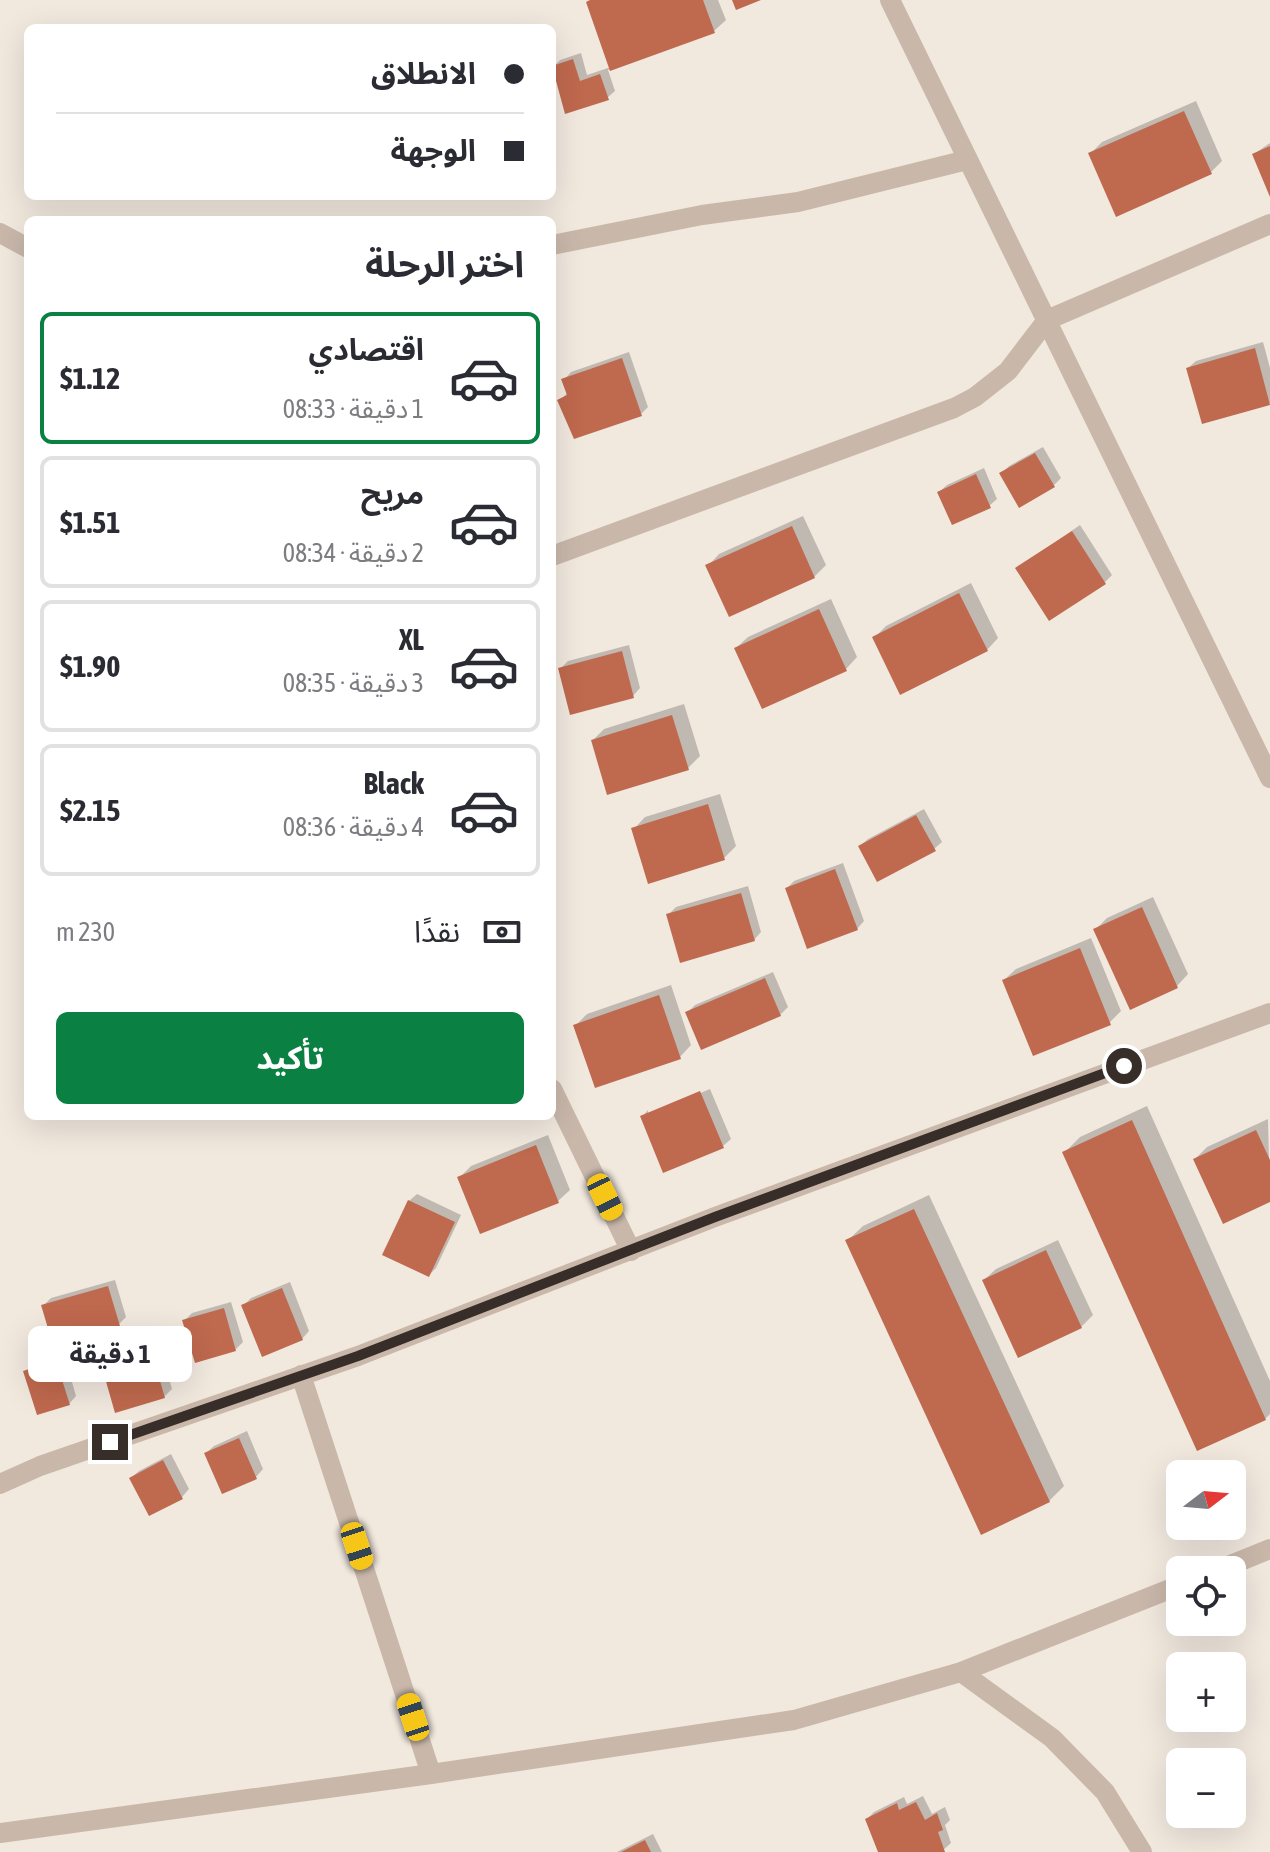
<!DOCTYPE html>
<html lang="ar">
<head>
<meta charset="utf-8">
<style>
	body { margin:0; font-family:"Asap Condensed","Noto Sans Arabic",sans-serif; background:#f7f7f7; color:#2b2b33; direction:rtl; height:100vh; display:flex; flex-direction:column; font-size:30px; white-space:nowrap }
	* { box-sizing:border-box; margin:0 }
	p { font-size:26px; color:#7c7c81 }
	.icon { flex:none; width:44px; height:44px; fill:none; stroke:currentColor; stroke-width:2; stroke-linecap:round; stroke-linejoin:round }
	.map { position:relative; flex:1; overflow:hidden; direction:ltr }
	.details { position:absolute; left:24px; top:216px; width:532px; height:904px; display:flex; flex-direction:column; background:#fff; border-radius:12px; box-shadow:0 8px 32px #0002; direction:rtl }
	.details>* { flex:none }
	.hud { position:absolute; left:24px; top:24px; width:532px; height:176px; border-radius:12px; box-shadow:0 8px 32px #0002; direction:rtl; display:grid; align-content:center; height:176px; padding:0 32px; background:#fff }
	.needle { width:52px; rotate:74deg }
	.buttons { position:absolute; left:1166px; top:1460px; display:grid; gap:16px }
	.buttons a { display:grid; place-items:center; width:80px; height:80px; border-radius:12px; background:#fff; box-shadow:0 8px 32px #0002; font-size:40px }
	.end { position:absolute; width:36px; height:36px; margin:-18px; border:10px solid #372d29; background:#fff; box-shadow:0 0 0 4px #fff }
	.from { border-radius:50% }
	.bubble { position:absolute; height:56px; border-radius:12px; background:#fff; box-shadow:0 8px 32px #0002; font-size:26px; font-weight:700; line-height:56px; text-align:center; direction:rtl }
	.car { position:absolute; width:24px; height:48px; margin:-24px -12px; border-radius:10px; box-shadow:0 0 6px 2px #0007; background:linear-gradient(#f5c518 24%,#345 0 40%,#f5c518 0 76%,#345 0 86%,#f5c518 0) }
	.hud b { display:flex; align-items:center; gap:28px; height:76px; font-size:30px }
	.hud b+b { border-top:2px solid #e1e1e2 }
	.hud i { width:20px; height:20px; background:#2b2b33 }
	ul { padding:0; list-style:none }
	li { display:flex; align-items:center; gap:24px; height:132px; margin:0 16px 12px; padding:0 16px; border:4px solid #e1e1e2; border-radius:12px }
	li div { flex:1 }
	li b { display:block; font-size:30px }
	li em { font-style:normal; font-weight:700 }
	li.active { border-color:#0b8043 }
	li>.icon { width:72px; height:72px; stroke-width:1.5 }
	h2 { padding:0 32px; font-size:36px; line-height:96px }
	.pay { display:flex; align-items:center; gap:20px; height:88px; padding:0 32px; font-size:30px }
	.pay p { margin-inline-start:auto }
	.button { display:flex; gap:16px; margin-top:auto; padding:16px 32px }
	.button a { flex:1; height:92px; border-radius:12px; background:#0b8043; color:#fff; font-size:32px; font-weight:700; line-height:92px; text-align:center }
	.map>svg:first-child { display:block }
	.shadow { fill:#0003 }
	.building { fill:#bf694e }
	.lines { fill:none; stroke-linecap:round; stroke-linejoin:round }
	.minor { stroke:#c9b8aa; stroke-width:20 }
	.route { stroke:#372d29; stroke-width:10 }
</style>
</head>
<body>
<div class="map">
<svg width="1270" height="1852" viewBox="0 0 1270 1852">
	<rect width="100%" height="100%" fill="#f1e8de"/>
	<!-- shadow -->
	<path class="shadow" d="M590,0h128l8,20 -12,11 -106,39 7,21 -8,7 -54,-31 7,-7 21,-7 6,22 24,-8z
		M1196,101l26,60 -11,11 -121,-18 12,-12z
		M1270,143v49l-16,-38z
		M1263,342l7,26v35l-66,19 -16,-54 8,-7z
		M629,352l19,55 -7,7 -81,-13 8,-9 -4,-12 7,-8z
		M1043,447l18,31 -7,7 -53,-11 8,-8z
		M984,468l13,31 -8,7 -50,-14 8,-7z
		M803,516l23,49 -12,12 -106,-11 11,-12z
		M1080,525l32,50 -7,7 -87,-14z
		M971,583l27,55 -11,12 -113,-12 12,-12z
		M831,599l26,58 -11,12 -110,-21 12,-11z
		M629,645l11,43 -7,8 -73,-27 8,-8z
		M684,704l16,52 -12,12 -95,-28 11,-11z
		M720,794l16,52 -12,12 -90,-29 11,-12z
		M924,809l18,33 -8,7 -74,-3 8,-7z
		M843,863l21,58 -7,8 -70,-41 7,-7z
		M748,886l13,46 -7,8 -86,-25 8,-8z
		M1153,897l35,77 -11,12 -82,-56 12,-12z
		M1091,938l30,73 -12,12 -105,-43 12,-11z
		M773,972l15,35 -8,8 -92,-3 7,-7z
		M671,985l20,60 -11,12 -104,-32 11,-11z
		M710,1089l21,50 -8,7 -81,-29 6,-7v5z
		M1147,1106l123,275v33l-5,5 -200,-267 15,-15z
		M1268,1119l2,81 -75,-41 12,-12z
		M548,1135l22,55 -12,11 -98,-24 11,-11z
		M417,1194l44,21 -25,53 -7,7 -20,-74z
		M929,1195l135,291 -15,15 -202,-260 16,-15z
		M1058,1240l35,75 -12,12 -97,-47 12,-11z
		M115,1280l11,37 -7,7 -76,-18 8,-8z
		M290,1282l19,49 -7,8 -59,-33 8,-8z
		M231,1302l12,40 -8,8 -50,-30 7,-7z
		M159,1343l13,46 -8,8 -61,-32 7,-8z
		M64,1354l12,42 -7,8 -43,-33 7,-7z
		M247,1431l16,38 -7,8 -50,-24 8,-7z
		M171,1454l18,35 -7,8 -51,-19 8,-7z
		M923,1796l9,18 13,-7 5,13 -5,5 6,18 -10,9h-61l-13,-33 7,-7 30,-15 3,7z
		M653,1834l9,18h-45z"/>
	<!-- building -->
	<path class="building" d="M590,0h113l12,33 -105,38 -24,-69z
		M732,0h29l-25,10z
		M573,59l7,22 20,-7 9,26 -44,14 -13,-48z
		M1184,111l28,63 -96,43 -28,-64z
		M1270,146v51l-18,-43z
		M1255,348l15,57 -68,19 -16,-56z
		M622,358l20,58 -68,23 -17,-39 10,-5 -6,-16z
		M1035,453l20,34 -36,21 -20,-35z
		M976,474l15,34 -39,17 -15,-33z
		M792,526l23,52 -86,39 -24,-52z
		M1072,531l34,53 -57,37 -34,-53z
		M959,593l29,58 -88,44 -28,-58z
		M819,609l28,62 -85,38 -28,-61z
		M622,651l12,47 -64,17 -12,-47z
		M672,715l17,55 -82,25 -16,-55z
		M708,804l17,56 -77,24 -17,-56z
		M916,815l20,36 -59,31 -19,-36z
		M835,869l23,61 -51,19 -22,-61z
		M741,893l14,48 -75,22 -14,-49z
		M1142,907l36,81 -48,22 -37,-81z
		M1080,948l31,77 -78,31 -31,-76z
		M765,978l16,38 -80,34 -16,-38z
		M659,995l22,64 -86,29 -22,-63z
		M700,1091l24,57 -61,25 -23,-57z
		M1132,1120l134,300 -69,31 -135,-299z
		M1256,1130l14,30v42l-47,22 -30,-65z
		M536,1145l23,58 -79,31 -23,-57z
		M408,1200l47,22 -26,55 -47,-22z
		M914,1209l136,293 -69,33 -136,-295z
		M1046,1250l36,78 -64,30 -36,-78z
		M108,1286l12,40 -67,19 -12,-40z
		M282,1288l21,52 -41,17 -21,-52z
		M224,1308l12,43 -41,12 -13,-43z
		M151,1350l14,48 -50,15 -14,-49z
		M56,1361l14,44 -33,10 -14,-44z
		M239,1438l18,41 -35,15 -18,-41z
		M163,1460l20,39 -34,17 -20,-38z
		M916,1802l9,18 12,-7 6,17 -5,2 7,20h-67l-13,-33 32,-16 2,7z
		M645,1840l6,12h-30z"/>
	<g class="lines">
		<!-- minor -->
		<path class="minor" d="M890,0l380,778
			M0,233l28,15
			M552,245l150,-30 96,-13 169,-42
			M552,556l402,-148 21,-11 33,-26 39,-51 223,-96
			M552,1089l79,162
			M301,1375l130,399
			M0,1484l40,-18 318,-110 357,-139 555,-204
			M1218,1570l52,-21
			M961,1672l91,66 53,54 37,60
			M0,1833l431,-59 363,-54 167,-48 219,-87"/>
	</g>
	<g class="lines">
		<!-- route -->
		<path class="route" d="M110,1442l248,-86 357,-139 409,-151"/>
	</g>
</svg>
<div class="buttons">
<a><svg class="needle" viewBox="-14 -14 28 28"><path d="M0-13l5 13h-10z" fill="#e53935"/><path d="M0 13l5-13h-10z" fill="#7c7c81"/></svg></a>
<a><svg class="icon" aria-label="locate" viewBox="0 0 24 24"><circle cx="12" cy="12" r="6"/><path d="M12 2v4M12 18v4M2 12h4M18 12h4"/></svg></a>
<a>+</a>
<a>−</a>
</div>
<i class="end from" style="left:1124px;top:1066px"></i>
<i class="end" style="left:110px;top:1442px"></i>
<div class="bubble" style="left:28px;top:1326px;width:164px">1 دقيقة</div>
<i class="car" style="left:605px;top:1197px;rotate:154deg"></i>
<i class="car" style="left:357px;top:1546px;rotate:162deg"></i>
<i class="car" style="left:413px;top:1717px;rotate:342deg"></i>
<div class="hud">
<b><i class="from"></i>الانطلاق</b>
<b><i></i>الوجهة</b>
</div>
<section class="details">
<h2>اختر الرحلة</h2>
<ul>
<li class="active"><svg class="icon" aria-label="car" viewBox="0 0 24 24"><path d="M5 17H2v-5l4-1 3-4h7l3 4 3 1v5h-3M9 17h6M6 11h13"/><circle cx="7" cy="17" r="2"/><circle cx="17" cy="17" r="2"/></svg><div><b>اقتصادي</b><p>1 دقيقة · 08:33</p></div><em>$1.12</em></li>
<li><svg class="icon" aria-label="car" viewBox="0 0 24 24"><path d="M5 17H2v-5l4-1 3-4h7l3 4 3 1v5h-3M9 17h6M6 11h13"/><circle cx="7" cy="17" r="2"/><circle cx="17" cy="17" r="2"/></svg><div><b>مريح</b><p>2 دقيقة · 08:34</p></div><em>$1.51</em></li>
<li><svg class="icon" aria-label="car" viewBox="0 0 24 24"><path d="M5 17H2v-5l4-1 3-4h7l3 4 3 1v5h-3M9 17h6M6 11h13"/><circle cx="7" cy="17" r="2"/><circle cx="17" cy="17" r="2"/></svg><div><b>XL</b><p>3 دقيقة · 08:35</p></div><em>$1.90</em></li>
<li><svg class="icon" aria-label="car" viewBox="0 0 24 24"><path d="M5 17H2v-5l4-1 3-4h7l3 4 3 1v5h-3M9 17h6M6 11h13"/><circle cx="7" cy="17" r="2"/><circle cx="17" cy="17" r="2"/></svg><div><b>Black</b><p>4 دقيقة · 08:36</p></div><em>$2.15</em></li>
</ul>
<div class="pay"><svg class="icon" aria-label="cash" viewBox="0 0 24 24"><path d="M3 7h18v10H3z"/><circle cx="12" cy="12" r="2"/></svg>نقدًا<p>230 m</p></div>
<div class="button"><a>تأكيد</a></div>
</section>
</div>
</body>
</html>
